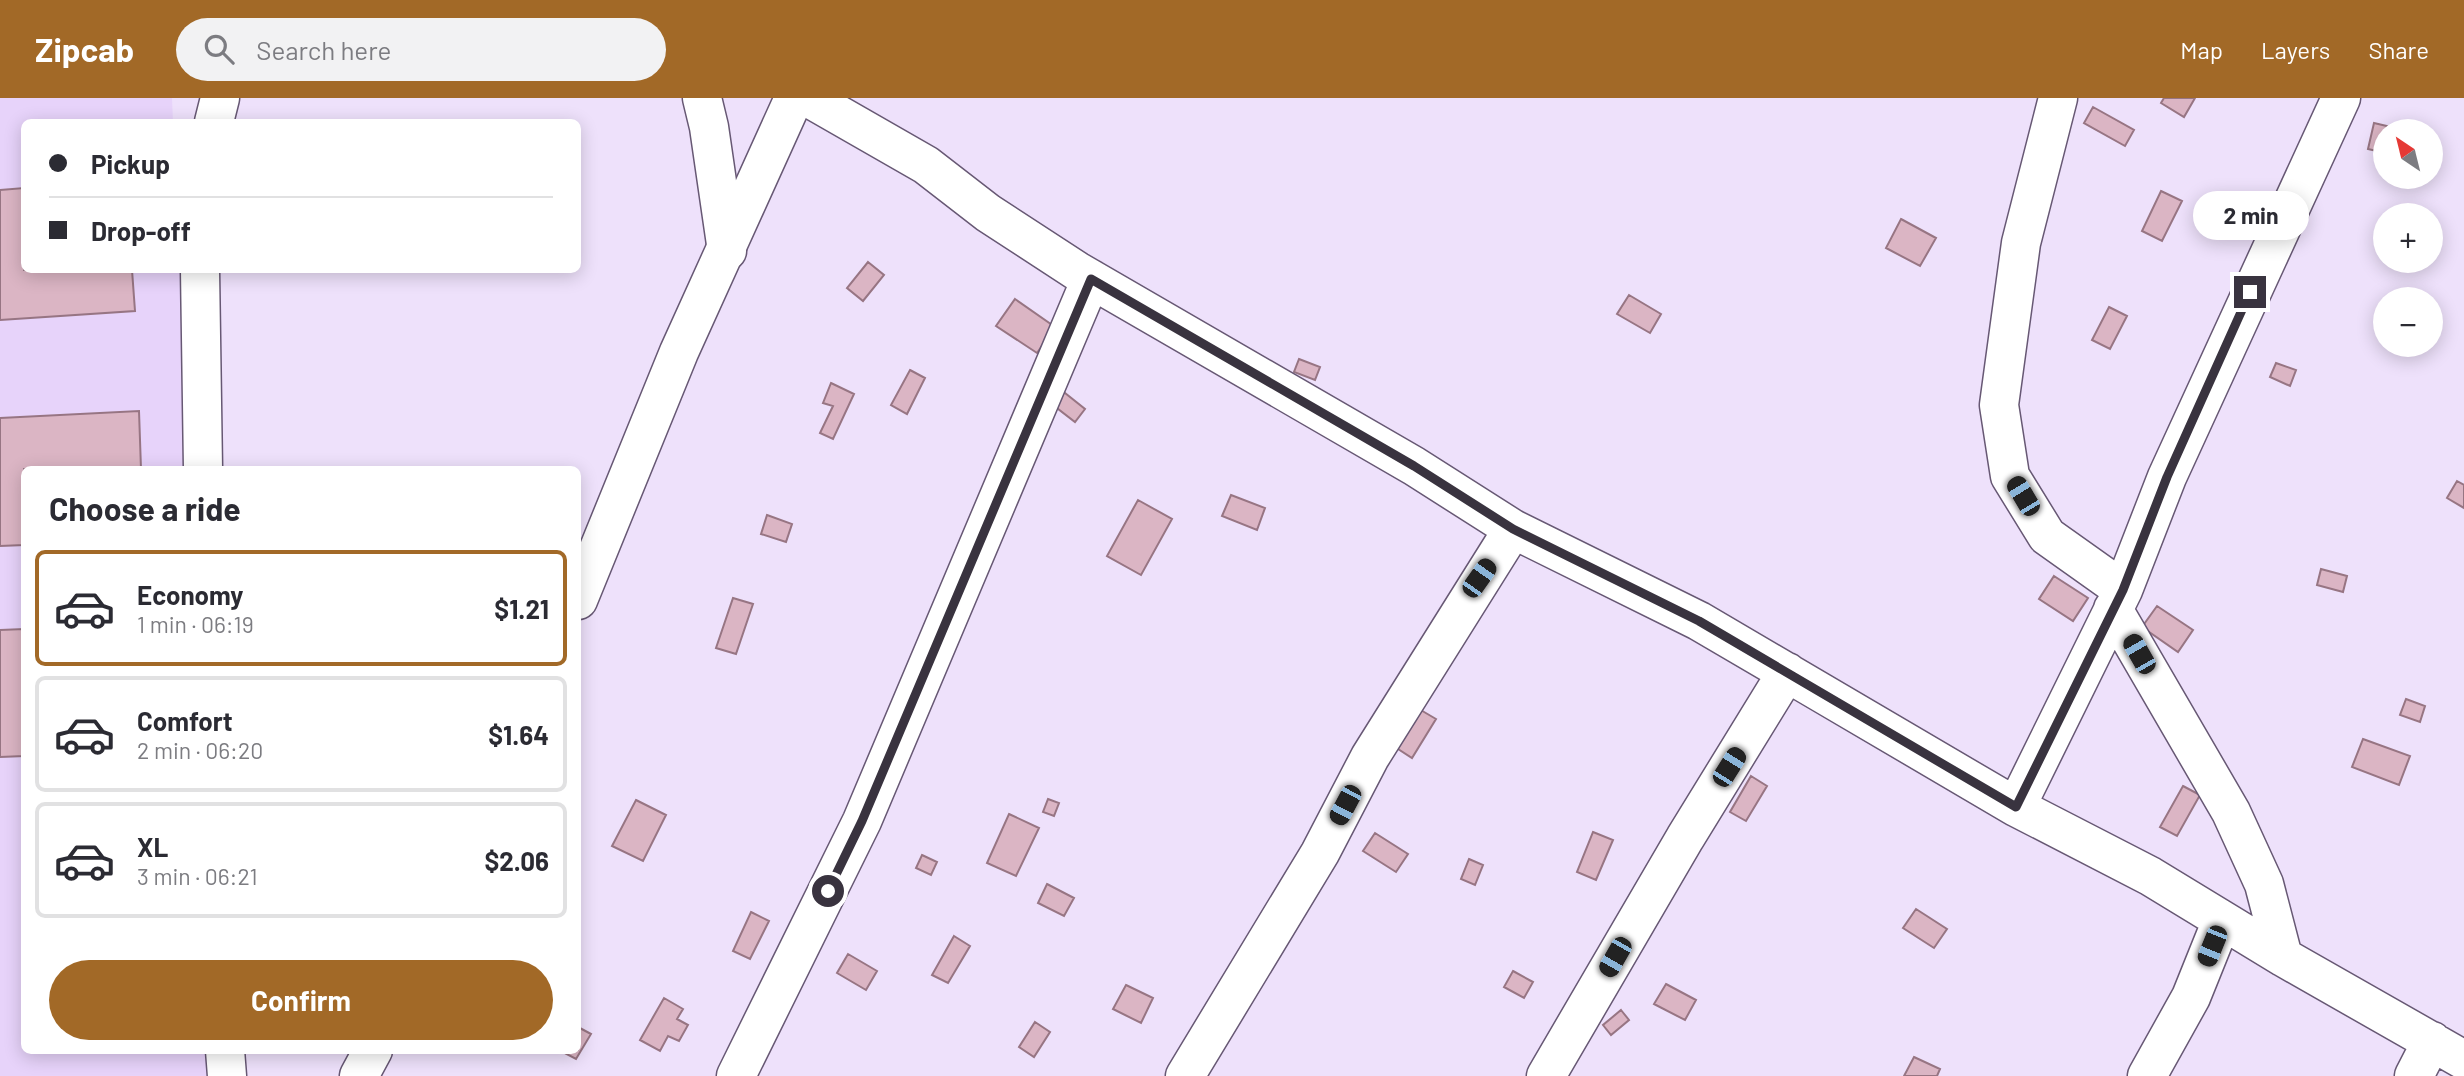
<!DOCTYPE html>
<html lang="en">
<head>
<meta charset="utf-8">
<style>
	body { margin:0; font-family:Barlow,sans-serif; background:#f2f2f3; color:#2b2b33; height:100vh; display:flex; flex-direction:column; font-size:26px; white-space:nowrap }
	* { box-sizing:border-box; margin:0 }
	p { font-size:23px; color:#7c7c81 }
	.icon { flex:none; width:38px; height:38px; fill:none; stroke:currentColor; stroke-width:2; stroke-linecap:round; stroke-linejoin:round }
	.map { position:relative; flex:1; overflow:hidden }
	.sheet { position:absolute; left:21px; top:368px; width:560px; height:588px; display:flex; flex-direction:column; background:#fff; border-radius:10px; box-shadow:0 4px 18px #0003 }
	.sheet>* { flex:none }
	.banner { position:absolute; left:21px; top:21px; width:560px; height:154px; border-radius:10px; box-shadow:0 4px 18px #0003; display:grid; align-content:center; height:154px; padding:0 28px; background:#fff }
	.needle { width:46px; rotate:325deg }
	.controls { position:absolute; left:2373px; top:21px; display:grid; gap:14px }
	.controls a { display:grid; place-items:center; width:70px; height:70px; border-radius:50%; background:#fff; box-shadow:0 4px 18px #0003; font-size:35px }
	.end { position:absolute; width:32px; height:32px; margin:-16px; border:9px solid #39333f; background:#fff; box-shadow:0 0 0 4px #fff }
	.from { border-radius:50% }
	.bubble { position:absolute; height:49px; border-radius:24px; background:#fff; box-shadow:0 4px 18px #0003; font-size:23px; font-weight:700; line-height:49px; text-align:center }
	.car { position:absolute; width:21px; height:42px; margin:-21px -10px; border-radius:9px; box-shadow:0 0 5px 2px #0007; background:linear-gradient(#222 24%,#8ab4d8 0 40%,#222 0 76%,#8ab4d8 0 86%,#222 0) }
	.banner b { display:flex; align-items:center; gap:24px; height:66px; font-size:26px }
	.banner b+b { border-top:2px solid #e1e1e2 }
	.banner i { width:18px; height:18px; background:#2b2b33 }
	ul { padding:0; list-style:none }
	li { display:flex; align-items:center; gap:21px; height:116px; margin:0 14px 10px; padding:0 14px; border:4px solid #e1e1e2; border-radius:10px }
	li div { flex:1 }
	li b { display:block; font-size:26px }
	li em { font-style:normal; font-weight:700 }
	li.on { border-color:#a26927 }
	li>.icon { width:63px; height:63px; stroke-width:1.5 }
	h2 { padding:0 28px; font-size:32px; line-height:84px }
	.primary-button { display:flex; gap:14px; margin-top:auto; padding:14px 28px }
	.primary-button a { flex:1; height:80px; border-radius:42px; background:#a26927; color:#fff; font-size:28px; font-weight:700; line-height:80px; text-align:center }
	header { display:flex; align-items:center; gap:42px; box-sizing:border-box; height:98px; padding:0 35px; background:#a26927; color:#fff }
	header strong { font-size:33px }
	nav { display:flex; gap:38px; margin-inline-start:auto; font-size:24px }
	.search { width:490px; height:63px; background:#f2f2f3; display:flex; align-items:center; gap:18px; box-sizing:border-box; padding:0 24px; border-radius:38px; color:#7c7c81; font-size:26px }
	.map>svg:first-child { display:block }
	.built { fill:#e7d3fa }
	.building { fill:#dbb5c4; stroke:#977583; stroke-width:2 }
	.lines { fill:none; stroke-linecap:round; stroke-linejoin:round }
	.street-casing { stroke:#675874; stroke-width:41 }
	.secondary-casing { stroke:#675874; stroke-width:41 }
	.street { stroke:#fff; stroke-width:38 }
	.secondary { stroke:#fff; stroke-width:38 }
	.route { stroke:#39333f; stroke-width:9 }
</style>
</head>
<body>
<header>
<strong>Zipcab</strong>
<div class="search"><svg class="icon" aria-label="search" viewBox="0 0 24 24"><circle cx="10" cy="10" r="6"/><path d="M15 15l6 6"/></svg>Search here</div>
<nav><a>Map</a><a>Layers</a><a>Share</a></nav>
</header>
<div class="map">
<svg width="2464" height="978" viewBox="0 0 2464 978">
	<rect width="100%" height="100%" fill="#eee1fb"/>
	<!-- built -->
	<path class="built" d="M0,0h172l1,24h-149v148h159l14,199h-173v581h213l2,26h-239z"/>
	<!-- building -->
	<path class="building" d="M2164,0h31l-11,19 -23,-14z
		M2093,9l41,23 -9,16 -41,-23z
		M2374,25l34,8h-23v22l-17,-4z
		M24,90v82h108l3,41 -135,9v-130z
		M2161,93l21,10 -20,40 -20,-10z
		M1901,121l35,19 -16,28 -34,-18z
		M868,164l16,13 -21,26 -16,-13z
		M1629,197l32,19 -11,19 -33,-19z
		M1015,201l40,28 -18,26 -41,-27z
		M2109,209l18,9 -17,33 -18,-9z
		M1299,261l21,8 -5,13 -21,-8z
		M2276,265l20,7 -6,16 -20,-9z
		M910,272l15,8 -18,36 -16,-9z
		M831,285l23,11 -21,45 -13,-6 13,-27 -10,-3z
		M1055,287l30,24 -10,13 -31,-24z
		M139,313l2,58h-117v76l-24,1v-128z
		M2457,383l7,4v23l-17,-10z
		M1231,397l34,13 -8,22 -35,-14z
		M1138,402l34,19 -31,56 -34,-19z
		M767,417l25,9 -6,18 -25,-8z
		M2321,471l26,7 -4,16 -26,-7z
		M2054,478l34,22 -15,23 -34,-22z
		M733,500l20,6 -17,50 -20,-6z
		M2157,508l36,24 -15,22 -36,-25z
		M24,531v127l-24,1v-127z
		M2406,601l19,7 -5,16 -20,-7z
		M1419,611l17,10 -24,39 -17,-11z
		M2363,641l47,17 -11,29 -47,-18z
		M1751,678l16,10 -21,35 -16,-9z
		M2183,688l17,9 -23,41 -17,-9z
		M1048,701l11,4 -5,13 -11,-4z
		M636,702l30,15 -23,46 -31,-15z
		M1009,716l30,14 -23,48 -29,-13z
		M1593,734l20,8 -17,40 -19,-8z
		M1375,735l33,21 -12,18 -33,-21z
		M922,757l15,7 -6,13 -15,-7z
		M1469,761l14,6 -8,20 -14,-6z
		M1047,786l27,14 -10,18 -26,-13z
		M1916,811l31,20 -13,19 -31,-20z
		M751,814l18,9 -19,38 -17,-8z
		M954,838l16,10 -22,37 -16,-8z
		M848,856l29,17 -11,19 -29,-17z
		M1513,873l20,11 -9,16 -20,-11z
		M1666,886l30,16 -11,20 -31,-16z
		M1126,887l27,13 -12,25 -28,-14z
		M664,900l19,11 -6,10 11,6 -9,16 -11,-5 -8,15 -20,-11z
		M1621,912l8,10 -18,15 -8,-10z
		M1035,924l15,10 -16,25 -15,-10z
		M578,929l13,7 -15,25 -17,-9h19z
		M1914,959l26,12 -3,7h-33z"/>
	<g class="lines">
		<!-- street casing -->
		<g class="street-casing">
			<path id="street" d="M702,0l7,29 18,124
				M809,0l117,67 62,48 89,58 337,195 99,63 186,92 317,186 134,69 133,81 181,103
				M2058,0l-37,145 -22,162 11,71 37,60 76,54
				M214,24l6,-24
				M200,172l3,199
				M2113,511l118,203 33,72 19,73
				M2016,709l107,-217 44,-113 174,-379
				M225,952l2,26
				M736,978l126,-255 229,-542
				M1185,978l135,-223 50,-96 143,-228
				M1546,978l139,-238 102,-166
				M2147,978l44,-79 31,-77
				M2414,978l18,-35"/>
		</g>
		<!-- secondary casing -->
		<g class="secondary-casing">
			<path id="secondary" d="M578,502l101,-248 115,-254
				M359,978l14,-26"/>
		</g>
		<!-- street -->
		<use href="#street" class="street"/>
		<!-- secondary -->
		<use href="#secondary" class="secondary"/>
	</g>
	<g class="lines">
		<!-- route -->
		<path class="route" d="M828,793l34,-70 229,-542 323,187 99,63 186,92 317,186 107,-217 44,-113 83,-185"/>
	</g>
</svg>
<div class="controls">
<a><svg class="needle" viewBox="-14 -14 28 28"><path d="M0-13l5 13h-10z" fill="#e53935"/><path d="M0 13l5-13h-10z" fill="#7c7c81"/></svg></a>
<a>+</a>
<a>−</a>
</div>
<i class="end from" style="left:828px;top:793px"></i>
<i class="end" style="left:2250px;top:194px"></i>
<div class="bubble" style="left:2193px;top:93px;width:116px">2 min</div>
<i class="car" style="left:2023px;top:398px;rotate:329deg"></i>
<i class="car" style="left:1479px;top:480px;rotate:35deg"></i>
<i class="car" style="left:2139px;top:556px;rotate:330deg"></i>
<i class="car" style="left:1729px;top:669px;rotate:32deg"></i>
<i class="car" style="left:1345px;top:707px;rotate:208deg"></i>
<i class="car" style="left:2212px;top:848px;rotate:202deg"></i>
<i class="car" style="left:1615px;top:859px;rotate:210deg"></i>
<div class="banner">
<b><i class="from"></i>Pickup</b>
<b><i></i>Drop-off</b>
</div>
<section class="sheet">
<h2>Choose a ride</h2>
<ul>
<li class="on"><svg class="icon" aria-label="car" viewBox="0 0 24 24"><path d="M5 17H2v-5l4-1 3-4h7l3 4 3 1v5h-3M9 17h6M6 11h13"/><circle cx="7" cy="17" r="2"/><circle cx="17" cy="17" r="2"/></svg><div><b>Economy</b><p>1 min · 06:19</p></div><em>$1.21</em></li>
<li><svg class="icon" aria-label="car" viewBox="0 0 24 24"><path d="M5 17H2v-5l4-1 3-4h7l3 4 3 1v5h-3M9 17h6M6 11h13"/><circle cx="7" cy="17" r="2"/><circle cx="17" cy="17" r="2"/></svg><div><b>Comfort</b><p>2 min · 06:20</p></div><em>$1.64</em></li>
<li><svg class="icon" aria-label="car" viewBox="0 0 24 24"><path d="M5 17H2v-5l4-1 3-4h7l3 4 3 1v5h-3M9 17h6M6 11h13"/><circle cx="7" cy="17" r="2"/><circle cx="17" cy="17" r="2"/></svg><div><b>XL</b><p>3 min · 06:21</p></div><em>$2.06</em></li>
</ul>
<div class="primary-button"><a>Confirm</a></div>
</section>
</div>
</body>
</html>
